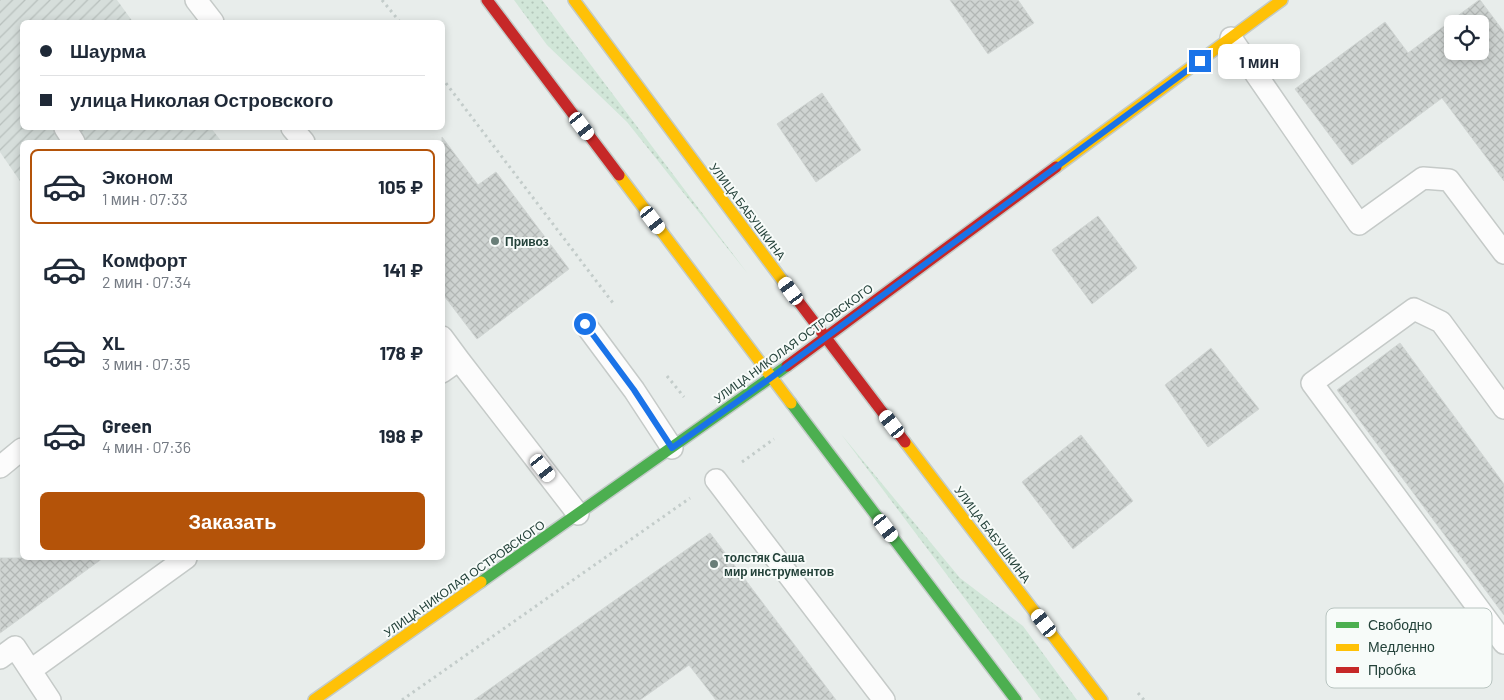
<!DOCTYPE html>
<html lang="ru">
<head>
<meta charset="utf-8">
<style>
	body { margin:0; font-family:Barlow,sans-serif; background:#f6f6f7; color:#1f2937; height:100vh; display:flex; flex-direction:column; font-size:19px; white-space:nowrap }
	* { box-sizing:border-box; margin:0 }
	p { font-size:16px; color:#747a83 }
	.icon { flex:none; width:28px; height:28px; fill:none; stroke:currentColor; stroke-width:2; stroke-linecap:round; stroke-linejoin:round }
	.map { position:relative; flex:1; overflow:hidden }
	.details { position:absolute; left:20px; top:140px; width:425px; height:420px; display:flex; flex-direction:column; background:#fff; border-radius:8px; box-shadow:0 2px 8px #0003 }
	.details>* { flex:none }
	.guide { position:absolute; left:20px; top:20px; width:425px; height:110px; border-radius:8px; box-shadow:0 2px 8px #0003; display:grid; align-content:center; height:110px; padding:0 20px; background:#fff }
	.controls { position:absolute; left:1444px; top:15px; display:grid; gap:10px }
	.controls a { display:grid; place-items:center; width:45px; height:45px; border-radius:8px; background:#fff; box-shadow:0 2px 8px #0003; font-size:25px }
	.end { position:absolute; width:22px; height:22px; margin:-11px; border:6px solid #1a73e8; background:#fff; box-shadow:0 0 0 2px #fff }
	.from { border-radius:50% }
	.bubble { position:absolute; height:35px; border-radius:8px; background:#fff; box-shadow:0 2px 8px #0003; font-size:16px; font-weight:700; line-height:35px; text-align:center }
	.car { position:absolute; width:15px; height:30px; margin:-15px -8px; border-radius:6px; box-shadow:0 0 4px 1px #0007; background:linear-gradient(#fff 24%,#345 0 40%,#fff 0 76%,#345 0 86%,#fff 0) }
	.guide b { display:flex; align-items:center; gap:18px; height:48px; font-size:19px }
	.guide b+b { border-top:1px solid #e0e1e3 }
	.guide i { width:12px; height:12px; background:#1f2937 }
	ul { padding:9px 0 0; list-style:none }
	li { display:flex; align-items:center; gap:15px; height:75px; margin:0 10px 8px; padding:0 10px; border:2px solid transparent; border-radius:8px }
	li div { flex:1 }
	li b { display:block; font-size:19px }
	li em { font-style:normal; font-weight:700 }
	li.active { border-color:#b45309 }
	li>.icon { width:45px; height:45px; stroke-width:1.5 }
	.primary-button { display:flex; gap:10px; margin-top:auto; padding:10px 20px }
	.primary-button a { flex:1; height:58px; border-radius:8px; background:#b45309; color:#fff; font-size:20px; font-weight:700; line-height:58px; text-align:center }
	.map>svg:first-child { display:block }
	.industrial { fill:url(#industrial-furrows) }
	.grass { fill:url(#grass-dots) }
	.building { fill:url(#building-cross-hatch); stroke:#d1d6d4; fill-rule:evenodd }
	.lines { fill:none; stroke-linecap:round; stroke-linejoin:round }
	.lane-casing { stroke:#c5cac8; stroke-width:24 }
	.fast-casing { stroke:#c3cbc8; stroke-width:14 }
	.slow-casing { stroke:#c3cbc8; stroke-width:14 }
	.jam-casing { stroke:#c3cbc8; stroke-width:14 }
	.path { stroke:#c3ccca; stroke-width:3; stroke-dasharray:2.5 4; stroke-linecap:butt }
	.lane { stroke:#fcfcfc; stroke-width:21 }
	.fast { stroke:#4caf50; stroke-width:11 }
	.slow { stroke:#ffc107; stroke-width:11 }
	.jam { stroke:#c62828; stroke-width:11 }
	.route { stroke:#1a73e8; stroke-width:6 }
	.poi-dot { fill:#697e78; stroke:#f7fbf9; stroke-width:2 }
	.labels { text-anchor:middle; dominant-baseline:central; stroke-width:4; stroke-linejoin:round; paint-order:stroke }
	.street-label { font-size:12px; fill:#24423a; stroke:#f7fbf9 }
	.poi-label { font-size:12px; font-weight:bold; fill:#24423a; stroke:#f7fbf9; text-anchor:start }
	.key { fill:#f7fbf9; stroke:#b8c4c0; stroke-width:1 }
	.key-label { font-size:14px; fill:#24423a }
</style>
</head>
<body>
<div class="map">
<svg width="1504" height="700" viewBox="0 0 1504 700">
	<defs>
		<pattern id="industrial-furrows" width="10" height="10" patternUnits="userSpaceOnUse" patternTransform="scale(1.25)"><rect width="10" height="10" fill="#d6dedb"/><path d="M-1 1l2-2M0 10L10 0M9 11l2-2" fill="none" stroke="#b8c0bd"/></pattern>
		<pattern id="grass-dots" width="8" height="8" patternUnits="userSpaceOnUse" patternTransform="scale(1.25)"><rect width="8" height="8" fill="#d1e6d8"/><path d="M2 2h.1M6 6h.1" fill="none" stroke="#b3c6ba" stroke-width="1.8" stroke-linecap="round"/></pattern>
		<pattern id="building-cross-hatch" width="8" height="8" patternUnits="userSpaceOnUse" patternTransform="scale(1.25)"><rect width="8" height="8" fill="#cfd4d2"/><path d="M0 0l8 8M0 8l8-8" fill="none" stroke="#b2b7b5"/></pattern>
	</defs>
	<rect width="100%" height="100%" fill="#e8edeb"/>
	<!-- industrial -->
	<path class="industrial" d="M0,0h117l16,22h-111v106h189l11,14h-200v42l-22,-32z"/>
	<!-- grass -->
	<path class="grass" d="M514,0h28l206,274 -121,-152 -80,-77z
		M841,434l119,144 63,48 54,74h-36z"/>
	<!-- building -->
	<path class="building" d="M950,0h68l16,23 -46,31z
		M1479,0h1l24,32v149l-62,-83 -90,67 -57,-76 90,-67 23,31zM1452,24h28v27h-28z
		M822,93l39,57 -45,32 -39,-58z
		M442,137l36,48 18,-13 73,97 -92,70 -35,-46z
		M1098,216l39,52 -45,36 -40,-54z
		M1400,343l104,141v131l-167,-225z
		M1211,348l48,61 -51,38 -43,-62z
		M1081,435l52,66 -60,48 -51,-67z
		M710,533l126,167h-120l-27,-35 -49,35h-166z
		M0,558h103l-103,75z"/>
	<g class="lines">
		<!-- lane casing -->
		<g class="lane-casing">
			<path id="lane" d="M196,0l17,22
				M1231,38l128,186 64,-46 26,2 55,73
				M65,128l9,14
				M292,128l12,14
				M585,324l49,66 38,58
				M442,337l17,23 119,154
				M442,372l17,-12
				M1504,408l-63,-86 -27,-13 -102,74 192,260
				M0,467l22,-18
				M716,480l168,220
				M0,658l15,-11 35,53
				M31,670l155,-112"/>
		</g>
		<!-- fast casing -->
		<g class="fast-casing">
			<path id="fast" d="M791,403l225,297
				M481,582l306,-216"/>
		</g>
		<!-- slow casing -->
		<g class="slow-casing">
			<path id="slow" d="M574,0l212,285
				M1056,167l226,-167
				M619,175l172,228
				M905,442l197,258
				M314,700l167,-118"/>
		</g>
		<!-- jam casing -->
		<g class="jam-casing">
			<path id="jam" d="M487,0l132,175
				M786,285l119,157
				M787,366l269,-199"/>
		</g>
		<!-- path -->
		<path class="path" d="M382,0l18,22
			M442,78l171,225
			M667,376l17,21
			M742,462l32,-23
			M1138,693l6,7
			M402,700l288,-202"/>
		<!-- lane -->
		<use href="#lane" class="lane"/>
		<!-- fast -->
		<use href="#fast" class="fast"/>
		<!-- slow -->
		<use href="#slow" class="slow"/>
		<!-- jam -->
		<use href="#jam" class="jam"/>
	</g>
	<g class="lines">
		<!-- route -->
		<path class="route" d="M585,324l49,66 38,58 100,-71 428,-316"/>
	</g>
	<!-- markers -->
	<g class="poi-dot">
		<circle cx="495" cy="241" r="5"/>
		<circle cx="714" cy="564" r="5"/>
	</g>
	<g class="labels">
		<!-- street labels -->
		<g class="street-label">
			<text transform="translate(748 211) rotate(53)">УЛИЦА БАБУШКИНА</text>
			<text transform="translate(793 343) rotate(-36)">УЛИЦА НИКОЛАЯ ОСТРОВСКОГО</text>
			<text transform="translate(993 534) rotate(53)">УЛИЦА БАБУШКИНА</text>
			<text transform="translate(464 578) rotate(-35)">УЛИЦА НИКОЛАЯ ОСТРОВСКОГО</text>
		</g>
		<!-- poi labels -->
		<g class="poi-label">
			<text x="505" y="241">Привоз</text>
			<text x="724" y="557">толстяк Саша<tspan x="724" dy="14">мир инструментов</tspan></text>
		</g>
	</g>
	<!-- legend -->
	<rect x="1326" y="608" width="166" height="80" rx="8" class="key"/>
	<rect x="1336" y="622" width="23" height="6" fill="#4caf50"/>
	<rect x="1336" y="644" width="23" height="7" fill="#ffc107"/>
	<rect x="1336" y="667" width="23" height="6" fill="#c62828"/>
	<g class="key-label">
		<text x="1368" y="630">Свободно</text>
		<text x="1368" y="652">Медленно</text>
		<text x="1368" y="675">Пробка</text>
	</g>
</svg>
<div class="controls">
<a><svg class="icon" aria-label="locate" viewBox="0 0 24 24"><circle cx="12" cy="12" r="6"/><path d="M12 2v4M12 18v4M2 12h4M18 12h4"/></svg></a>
</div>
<i class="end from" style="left:585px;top:324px"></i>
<i class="end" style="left:1200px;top:61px"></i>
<div class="bubble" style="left:1218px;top:44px;width:82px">1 мин</div>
<i class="car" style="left:582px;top:126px;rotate:143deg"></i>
<i class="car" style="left:653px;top:220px;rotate:143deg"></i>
<i class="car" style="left:791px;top:291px;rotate:324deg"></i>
<i class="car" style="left:892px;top:424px;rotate:323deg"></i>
<i class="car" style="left:543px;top:468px;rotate:142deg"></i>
<i class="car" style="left:886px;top:528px;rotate:143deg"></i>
<i class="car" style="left:1044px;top:623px;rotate:323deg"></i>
<div class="guide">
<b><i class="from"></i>Шаурма</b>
<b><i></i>улица Николая Островского</b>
</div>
<section class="details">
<ul>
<li class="active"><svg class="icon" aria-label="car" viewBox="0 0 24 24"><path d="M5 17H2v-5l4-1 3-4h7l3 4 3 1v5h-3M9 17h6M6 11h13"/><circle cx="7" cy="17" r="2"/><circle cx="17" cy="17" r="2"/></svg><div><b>Эконом</b><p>1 мин · 07:33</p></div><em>105 ₽</em></li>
<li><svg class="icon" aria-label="car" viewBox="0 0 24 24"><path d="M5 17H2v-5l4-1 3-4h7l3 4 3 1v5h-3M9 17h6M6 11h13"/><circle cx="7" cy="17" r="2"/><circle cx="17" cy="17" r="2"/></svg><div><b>Комфорт</b><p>2 мин · 07:34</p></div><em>141 ₽</em></li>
<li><svg class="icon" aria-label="car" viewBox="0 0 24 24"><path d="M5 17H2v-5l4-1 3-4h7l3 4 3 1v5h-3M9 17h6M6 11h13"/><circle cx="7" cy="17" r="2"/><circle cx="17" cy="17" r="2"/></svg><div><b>XL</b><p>3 мин · 07:35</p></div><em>178 ₽</em></li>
<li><svg class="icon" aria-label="car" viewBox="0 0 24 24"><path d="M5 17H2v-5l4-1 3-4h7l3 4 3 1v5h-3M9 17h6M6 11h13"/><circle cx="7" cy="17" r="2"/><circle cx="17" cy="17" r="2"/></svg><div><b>Green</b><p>4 мин · 07:36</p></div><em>198 ₽</em></li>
</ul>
<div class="primary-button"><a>Заказать</a></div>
</section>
</div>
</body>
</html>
